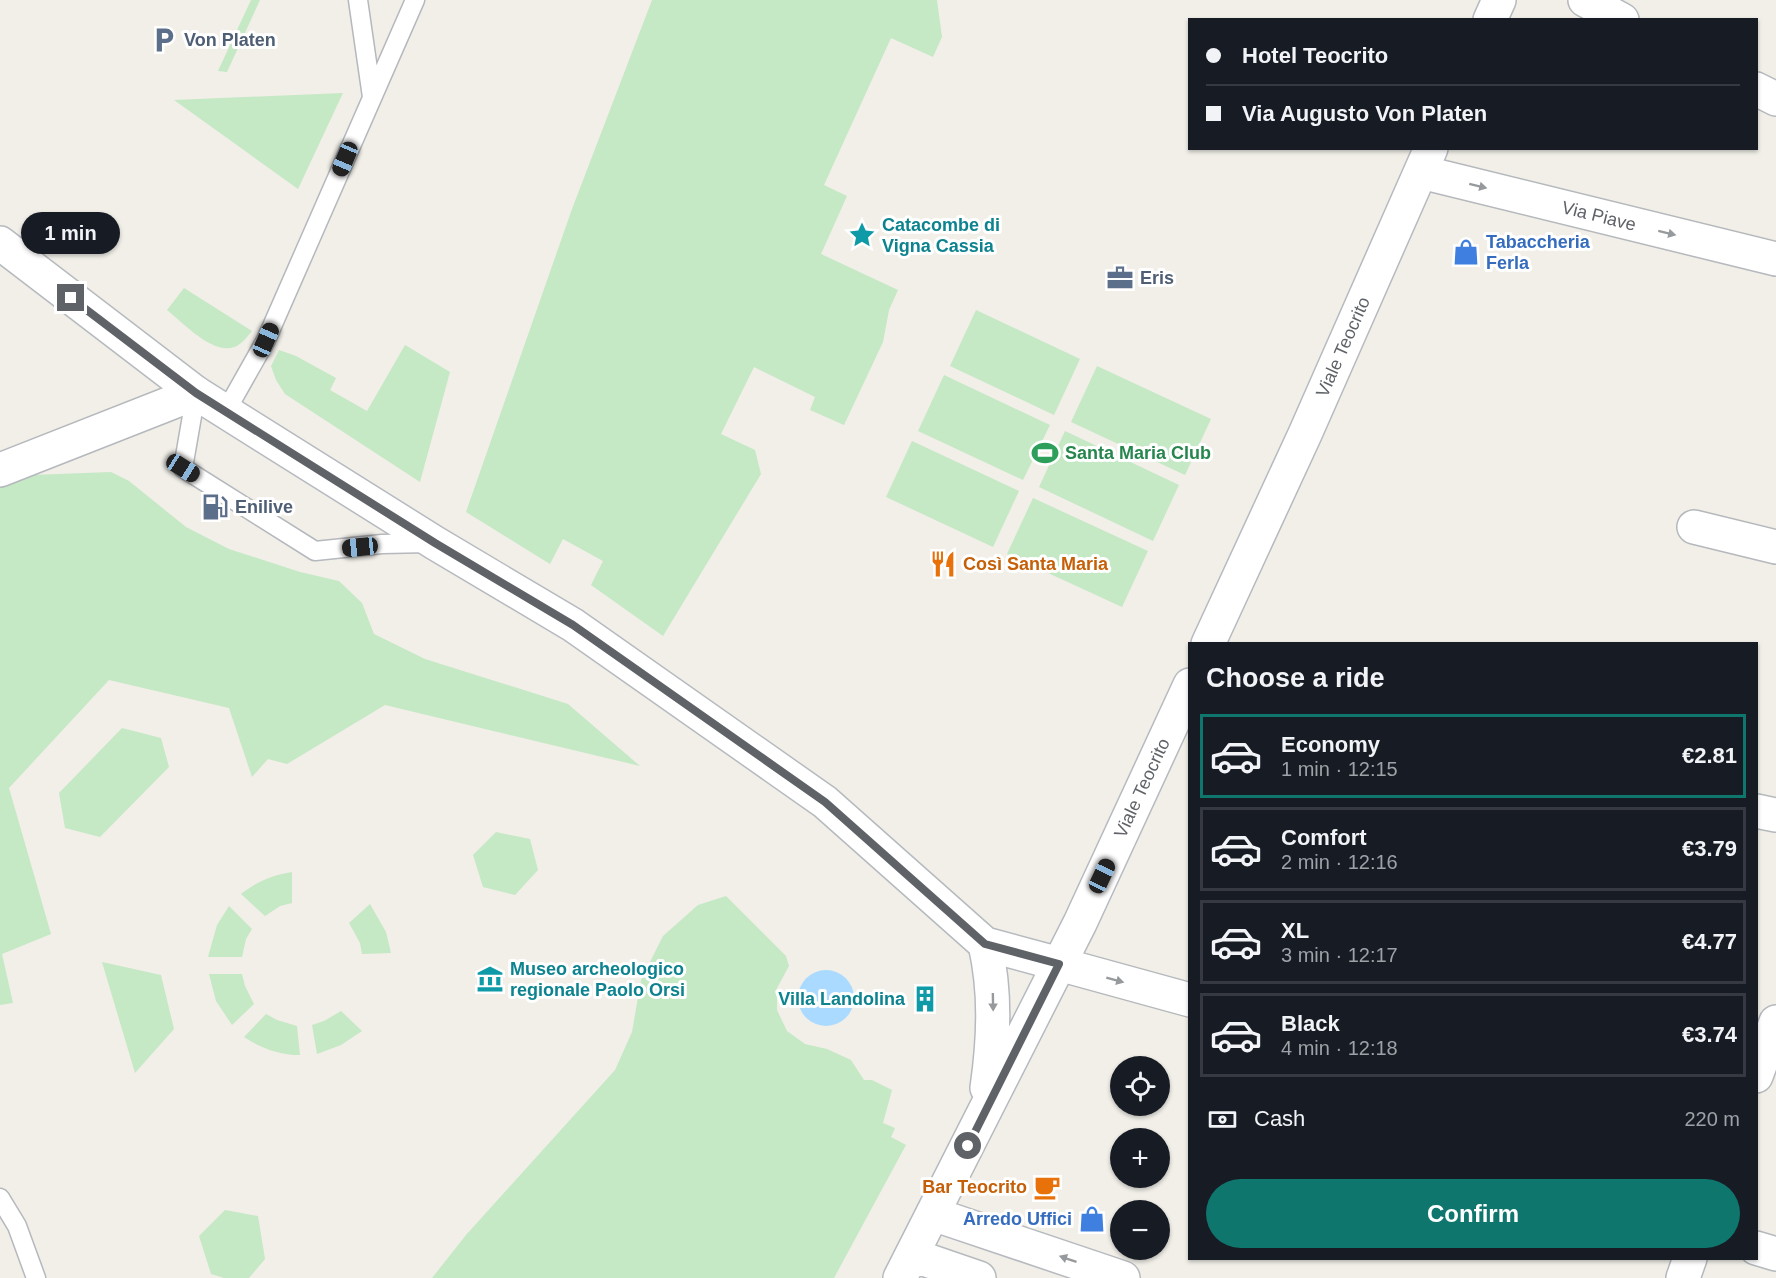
<!DOCTYPE html>
<html lang="en">
<head>
<meta charset="utf-8">
<style>
	body { margin:0; font-family:Helvetica,sans-serif; background:#20242c; color:#f1f3f6; height:100vh; display:flex; flex-direction:column; font-size:22px; white-space:nowrap }
	* { box-sizing:border-box; margin:0 }
	p { font-size:20px; color:#9ea1a6 }
	.icon { flex:none; width:33px; height:33px; fill:none; stroke:currentColor; stroke-width:2; stroke-linecap:round; stroke-linejoin:round }
	.map { position:relative; flex:1; overflow:hidden }
	.drawer { position:absolute; left:1188px; top:642px; width:570px; height:618px; display:flex; flex-direction:column; background:#171b24; border-radius:0px; box-shadow:0 2px 4px #0004 }
	.drawer>* { flex:none }
	.top-card { position:absolute; left:1188px; top:18px; width:570px; height:132px; border-radius:0px; box-shadow:0 2px 4px #0004; display:grid; align-content:center; height:132px; padding:0 18px; background:#171b24 }
	.fabs { position:absolute; left:1110px; top:1056px; display:grid; gap:12px }
	.fabs a { display:grid; place-items:center; width:60px; height:60px; border-radius:50%; background:#171b24; box-shadow:0 2px 4px #0004; font-size:30px }
	.end { position:absolute; width:27px; height:27px; margin:-14px; border:8px solid #5f6368; background:#fff; box-shadow:0 0 0 3px #fff }
	.from { border-radius:50% }
	.bubble { position:absolute; height:42px; border-radius:21px; background:#171b24; box-shadow:0 2px 4px #0004; font-size:20px; font-weight:700; line-height:42px; text-align:center }
	.car { position:absolute; width:18px; height:36px; margin:-18px -9px; border-radius:8px; box-shadow:0 0 4px 2px #0007; background:linear-gradient(#222 24%,#8ab4d8 0 40%,#222 0 76%,#8ab4d8 0 86%,#222 0) }
	.top-card b { display:flex; align-items:center; gap:21px; height:57px; font-size:22px }
	.top-card b+b { border-top:2px solid #363941 }
	.top-card i { width:15px; height:15px; background:#f1f3f6 }
	ul { padding:0; list-style:none }
	li { display:flex; align-items:center; gap:18px; height:84px; margin:0 12px 9px; padding:0 6px; border:3px solid #363941; border-radius:0px }
	li div { flex:1 }
	li b { display:block; font-size:22px }
	li em { font-style:normal; font-weight:700 }
	li.selected { border-color:#0f766e }
	li>.icon { width:54px; height:54px; stroke-width:1.5 }
	h2 { padding:0 18px; font-size:27px; line-height:72px }
	.pay { display:flex; align-items:center; gap:15px; height:66px; padding:0 18px; font-size:22px }
	.pay p { margin-inline-start:auto }
	.cta { display:flex; gap:12px; margin-top:auto; padding:12px 18px }
	.cta a { flex:1; height:69px; border-radius:36px; background:#0f766e; color:#fff; font-size:24px; font-weight:700; line-height:69px; text-align:center }
	.map>svg:first-child { display:block }
	.green { fill:#c5e8c5 }
	.water { fill:#aadaff }
	.lines { fill:none; stroke-linecap:round; stroke-linejoin:round }
	.lane-casing { stroke:#b5b8bc; stroke-width:21 }
	.street-casing { stroke:#b5b8bc; stroke-width:36 }
	.secondary-casing { stroke:#b6babf; stroke-width:36 }
	.lane { stroke:#fff; stroke-width:18 }
	.street { stroke:#fff; stroke-width:33 }
	.secondary { stroke:#fff; stroke-width:33 }
	.oneway { fill:#979a9d }
	.route { stroke:#5f6368; stroke-width:8 }
	.labels { text-anchor:middle; dominant-baseline:central; stroke-width:6; stroke-linejoin:round; paint-order:stroke }
	.service-label { font-size:18px; font-weight:bold; fill:#4e5e75; stroke:#fff; text-anchor:start }
	.street-label { font-size:18px; fill:#5f6368; stroke:#fff }
	.culture-label { font-size:18px; font-weight:bold; fill:#0d838f; stroke:#fff; text-anchor:start }
	.shop-label { font-size:18px; font-weight:bold; fill:#366cbe; stroke:#fff; text-anchor:start }
	.leisure-label { font-size:18px; font-weight:bold; fill:#27864d; stroke:#fff; text-anchor:start }
	.food-label { font-size:18px; font-weight:bold; fill:#c56008; stroke:#fff; text-anchor:start }
</style>
</head>
<body>
<div class="map">
<svg width="1776" height="1278" viewBox="0 0 1776 1278">
	<rect width="100%" height="100%" fill="#f1efe8"/>
	<!-- green -->
	<path class="green" d="M251,0h9l-33,72 -9,-1z
		M652,0h285l5,37 -9,20 -42,-19 -67,147 23,11 -26,58 77,36 -9,20 -6,32 -39,83 -34,-15 5,-13 -61,-30 -33,67 34,16 6,24 -98,162 -72,-51 12,-24 -40,-22 -13,25 -84,-52 106,-303z
		M343,93l-45,96 -124,-89z
		M184,288l68,43c-6,7 -12,16 -22,17 -21,3 -48,-26 -63,-38z
		M976,310l104,49 -26,56 -104,-49z
		M405,345l45,27 -30,110 -135,-88 -9,-14 -5,-14 8,-16 17,6 40,22 -6,12 37,21z
		M1097,366l114,53 -26,56 -114,-53z
		M944,375l106,50 -27,55 -105,-49z
		M1065,431l114,54 -26,56 -114,-54z
		M912,441l107,50 -26,56 -107,-50z
		M111,472l18,9 57,46 43,22 71,23 39,9 23,22 12,31 51,25 143,45 72,62 -255,-61 -98,59 -19,-5 -16,18 -23,-69 -120,-28 -100,108 42,146 -49,20 11,49 -13,2v-518l32,-12z
		M1033,498l115,53 -26,56 -115,-53z
		M122,728l39,10 8,29 -69,70 -35,-9 -6,-35z
		M496,832l34,7 8,31 -23,25 -32,-8 -10,-32z
		M292,872v31l-12,3 -15,10 -24,-22c15,-12 32,-19 51,-22z
		M726,896l60,60 3,10 -12,22v22l10,21 18,13 22,5 24,11 13,20h8l20,10 -9,33 12,5 -4,9 15,8 -72,133h-402l34,-43 149,-165 17,-38 9,-52 22,-44 35,-31z
		M370,904l16,28 5,21 -29,1 -2,-11 -11,-20z
		M229,906l23,23 -6,10 -4,18h-34l9,-32z
		M102,962l59,13 13,54 -39,44z
		M209,974h33l3,12 9,18 -22,21 -16,-24z
		M341,1011l21,20 -21,14 -24,9 -5,-29 12,-4z
		M266,1014l11,6 20,6 3,29c-21,0 -39,-7 -56,-18z
		M225,1210l33,6 7,43 -16,19h-25l-13,-4 -12,-38z"/>
	<!-- water -->
	<path class="water" d="M798 998a28 28 0 1 1 56 0a28 28 0 1 1-56 0Z"/>
	<g class="lines">
		<!-- lane casing -->
		<g class="lane-casing">
			<path id="lane" d="M358,0l14,97
				M196,393l-13,75 132,83 67,-7 47,-1
				M226,411l40,-71 149,-340
				M0,1198l17,28 19,52"/>
		</g>
		<!-- street casing -->
		<g class="street-casing">
			<path id="street" d="M1585,0l37,20
				M1756,89l20,10
				M1421,172l355,87
				M0,470l196,-77
				M1694,527l82,20
				M1756,811l20,4
				M1059,964l131,36
				M1756,1076l20,-54
				M1756,1248l20,6
				M1683,1278l7,-20"/>
		</g>
		<!-- secondary casing -->
		<g class="secondary-casing">
			<path id="secondary" d="M1490,20l9,-20
				M0,243l196,150 239,150 138,82 252,177 160,142 74,20
				M1208,644l97,-210 126,-286
				M985,944c11,48 9,95 2,144
				M933,1214l190,64
				M912,1255l67,23
				M900,1278l180,-355 110,-238"/>
		</g>
		<!-- lane -->
		<use href="#lane" class="lane"/>
		<!-- street -->
		<use href="#street" class="street"/>
		<!-- secondary -->
		<use href="#secondary" class="secondary"/>
	</g>
	<!-- one-way arrows -->
	<defs><path id="oneway-solid" d="M-6-.8H1V-3.2L6.5 0L1 3.2V.8H-6Z" transform="scale(1.5)"/></defs>
	<g class="oneway">
		<use href="#oneway-solid" transform="translate(1478 186) rotate(14)"/>
		<use href="#oneway-solid" transform="translate(1667 233) rotate(14)"/>
		<use href="#oneway-solid" transform="translate(1115 980) rotate(15)"/>
		<use href="#oneway-solid" transform="translate(993 1002) rotate(89)"/>
		<use href="#oneway-solid" transform="translate(1068 1259) rotate(-161)"/>
	</g>
	<g class="lines">
		<!-- route -->
		<path class="route" d="M71,298l125,95 239,150 138,82 252,177 160,142 74,20 -91,182"/>
	</g>
	<!-- icons -->
	<defs>
		<g id="parking-bare" transform="scale(2.07)"><path d="M-3.5-5.5H1a3.5 3.5 0 0 1 0 7H-1V5.5H-3.5ZM-1-3.4V-.6H.8a1.4 1.4 0 0 0 0-2.8Z" fill="#5c6f8a" stroke="#fff" stroke-width="2.5" paint-order="stroke"/></g>
		<g id="sight-bare" transform="scale(2.07)"><path d="M0-6L1.8-2.2L6-1.7L2.9 1.2L3.7 5.4L0 3.3L-3.7 5.4L-2.9 1.2L-6-1.7L-1.8-2.2Z" fill="#0f9aa8" stroke="#fff" stroke-width="2.5" paint-order="stroke"/></g>
		<g id="shop-bare" transform="scale(2.07)"><path d="M-5-2.5h2.3a2.7 3.5 0 0 1 5.4 0H5L5.5 6h-11ZM-1.5-2.5h3a1.5 2.3 0 0 0-3 0Z" fill="#3f7fe0" stroke="#fff" stroke-width="2.5" paint-order="stroke"/></g>
		<g id="office-bare" transform="scale(2.07)"><path d="M-6-3h4V-5.5h4V-3h4V5H-6ZM-1-4.5V-3h2v-1.5ZM-6 0V1H6V0Z" fill="#5c6f8a" stroke="#fff" stroke-width="2.5" paint-order="stroke"/></g>
		<g id="stadium-bare" transform="scale(2.07)"><path d="M0-5a6.5 5 0 1 0 0 10a6.5 5 0 1 0 0-10ZM-3.5-1.8h7v3.6h-7Z" fill="#2e9e5b" stroke="#fff" stroke-width="2.5" paint-order="stroke"/></g>
		<g id="fuel-bare" transform="scale(2.07)"><path d="M-5.5-6h7V0h2V4h1.3V-2.5L3-4.5l.8-.8L6-3V5H2.5V1h-1V6h-7ZM-4.2-4.7v3.2H.2V-4.7Z" fill="#5c6f8a" stroke="#fff" stroke-width="2.5" paint-order="stroke"/></g>
		<g id="restaurant-bare" transform="scale(2.07)"><path d="M-5-6h1v4h1v-4h1v4h1v-4h1v5L-1.5 .5V6h-2V.5L-5-1ZM5-6V6H3V1.5H1.5Q1.5-4 5-6Z" fill="#e8710a" stroke="#fff" stroke-width="2.5" paint-order="stroke"/></g>
		<g id="museum-bare" transform="scale(2.07)"><path d="M0-6L6-3V-2H-6V-3ZM-5-1h2V3h-2ZM-1-1h2V3h-2ZM3-1h2V3H3ZM-6 4H6V6H-6Z" fill="#0f9aa8" stroke="#fff" stroke-width="2.5" paint-order="stroke"/></g>
		<g id="building-bare" transform="scale(2.07)"><path d="M-4-6H4V6H1V3H-1V6H-4ZM-2.5-4.3h1.7v1.8h-1.7ZM.8-4.3h1.7v1.8H.8ZM-2.5-1h1.7V.8h-1.7ZM.8-1h1.7V.8H.8Z" fill="#0f9aa8" stroke="#fff" stroke-width="2.5" paint-order="stroke"/></g>
		<g id="cafe-bare" transform="scale(2.07)"><path d="M-5.5-4.5H6V0H3Q3 3.5 0 3.5H-2.5Q-5.5 3.5-5.5 0ZM3-3.2v2h1.7v-2ZM-6 4.5H4V6H-6Z" fill="#e8710a" stroke="#fff" stroke-width="2.5" paint-order="stroke"/></g>
	</defs>
	<g fill-rule="evenodd">
		<use href="#parking-bare" x="164" y="40"/>
		<use href="#sight-bare" x="862" y="235"/>
		<use href="#shop-bare" x="1466" y="252"/>
		<use href="#office-bare" x="1120" y="278"/>
		<use href="#stadium-bare" x="1045" y="453"/>
		<use href="#fuel-bare" x="215" y="507"/>
		<use href="#restaurant-bare" x="943" y="564"/>
		<use href="#museum-bare" x="490" y="979"/>
		<use href="#building-bare" x="925" y="999"/>
		<use href="#cafe-bare" x="1047" y="1187"/>
		<use href="#shop-bare" x="1092" y="1219"/>
	</g>
	<g class="labels">
		<!-- service labels -->
		<g class="service-label">
			<text x="184" y="40">Von Platen</text>
			<text x="1140" y="278">Eris</text>
			<text x="235" y="507">Enilive</text>
		</g>
		<!-- street labels -->
		<g class="street-label">
			<text transform="translate(1599 216) rotate(14)">Via Piave</text>
			<text transform="translate(1343 347) rotate(-66)">Viale Teocrito</text>
			<text transform="translate(1142 788) rotate(-65)">Viale Teocrito</text>
		</g>
		<!-- culture labels -->
		<g class="culture-label">
			<text x="882" y="225">Catacombe di<tspan x="882" dy="21">Vigna Cassia</tspan></text>
			<text x="510" y="969">Museo archeologico<tspan x="510" dy="21">regionale Paolo Orsi</tspan></text>
			<text x="905" y="999" text-anchor="end">Villa Landolina</text>
		</g>
		<!-- shop labels -->
		<g class="shop-label">
			<text x="1486" y="242">Tabaccheria<tspan x="1486" dy="21">Ferla</tspan></text>
			<text x="1072" y="1219" text-anchor="end">Arredo Uffici</text>
		</g>
		<!-- leisure labels -->
		<g class="leisure-label">
			<text x="1065" y="453">Santa Maria Club</text>
		</g>
		<!-- food labels -->
		<g class="food-label">
			<text x="963" y="564">Così Santa Maria</text>
			<text x="1027" y="1187" text-anchor="end">Bar Teocrito</text>
		</g>
	</g>
</svg>
<div class="fabs">
<a><svg class="icon" aria-label="locate" viewBox="0 0 24 24"><circle cx="12" cy="12" r="6"/><path d="M12 2v4M12 18v4M2 12h4M18 12h4"/></svg></a>
<a>+</a>
<a>−</a>
</div>
<i class="end from" style="left:968px;top:1146px"></i>
<i class="end" style="left:71px;top:298px"></i>
<div class="bubble" style="left:21px;top:212px;width:99px">1 min</div>
<i class="car" style="left:345px;top:159px;rotate:203deg"></i>
<i class="car" style="left:266px;top:340px;rotate:24deg"></i>
<i class="car" style="left:183px;top:468px;rotate:122deg"></i>
<i class="car" style="left:360px;top:547px;rotate:264deg"></i>
<i class="car" style="left:1102px;top:876px;rotate:25deg"></i>
<div class="top-card">
<b><i class="from"></i>Hotel Teocrito</b>
<b><i></i>Via Augusto Von Platen</b>
</div>
<section class="drawer">
<h2>Choose a ride</h2>
<ul>
<li class="selected"><svg class="icon" aria-label="car" viewBox="0 0 24 24"><path d="M5 17H2v-5l4-1 3-4h7l3 4 3 1v5h-3M9 17h6M6 11h13"/><circle cx="7" cy="17" r="2"/><circle cx="17" cy="17" r="2"/></svg><div><b>Economy</b><p>1 min · 12:15</p></div><em>€2.81</em></li>
<li><svg class="icon" aria-label="car" viewBox="0 0 24 24"><path d="M5 17H2v-5l4-1 3-4h7l3 4 3 1v5h-3M9 17h6M6 11h13"/><circle cx="7" cy="17" r="2"/><circle cx="17" cy="17" r="2"/></svg><div><b>Comfort</b><p>2 min · 12:16</p></div><em>€3.79</em></li>
<li><svg class="icon" aria-label="car" viewBox="0 0 24 24"><path d="M5 17H2v-5l4-1 3-4h7l3 4 3 1v5h-3M9 17h6M6 11h13"/><circle cx="7" cy="17" r="2"/><circle cx="17" cy="17" r="2"/></svg><div><b>XL</b><p>3 min · 12:17</p></div><em>€4.77</em></li>
<li><svg class="icon" aria-label="car" viewBox="0 0 24 24"><path d="M5 17H2v-5l4-1 3-4h7l3 4 3 1v5h-3M9 17h6M6 11h13"/><circle cx="7" cy="17" r="2"/><circle cx="17" cy="17" r="2"/></svg><div><b>Black</b><p>4 min · 12:18</p></div><em>€3.74</em></li>
</ul>
<div class="pay"><svg class="icon" aria-label="cash" viewBox="0 0 24 24"><path d="M3 7h18v10H3z"/><circle cx="12" cy="12" r="2"/></svg>Cash<p>220 m</p></div>
<div class="cta"><a>Confirm</a></div>
</section>
</div>
</body>
</html>
